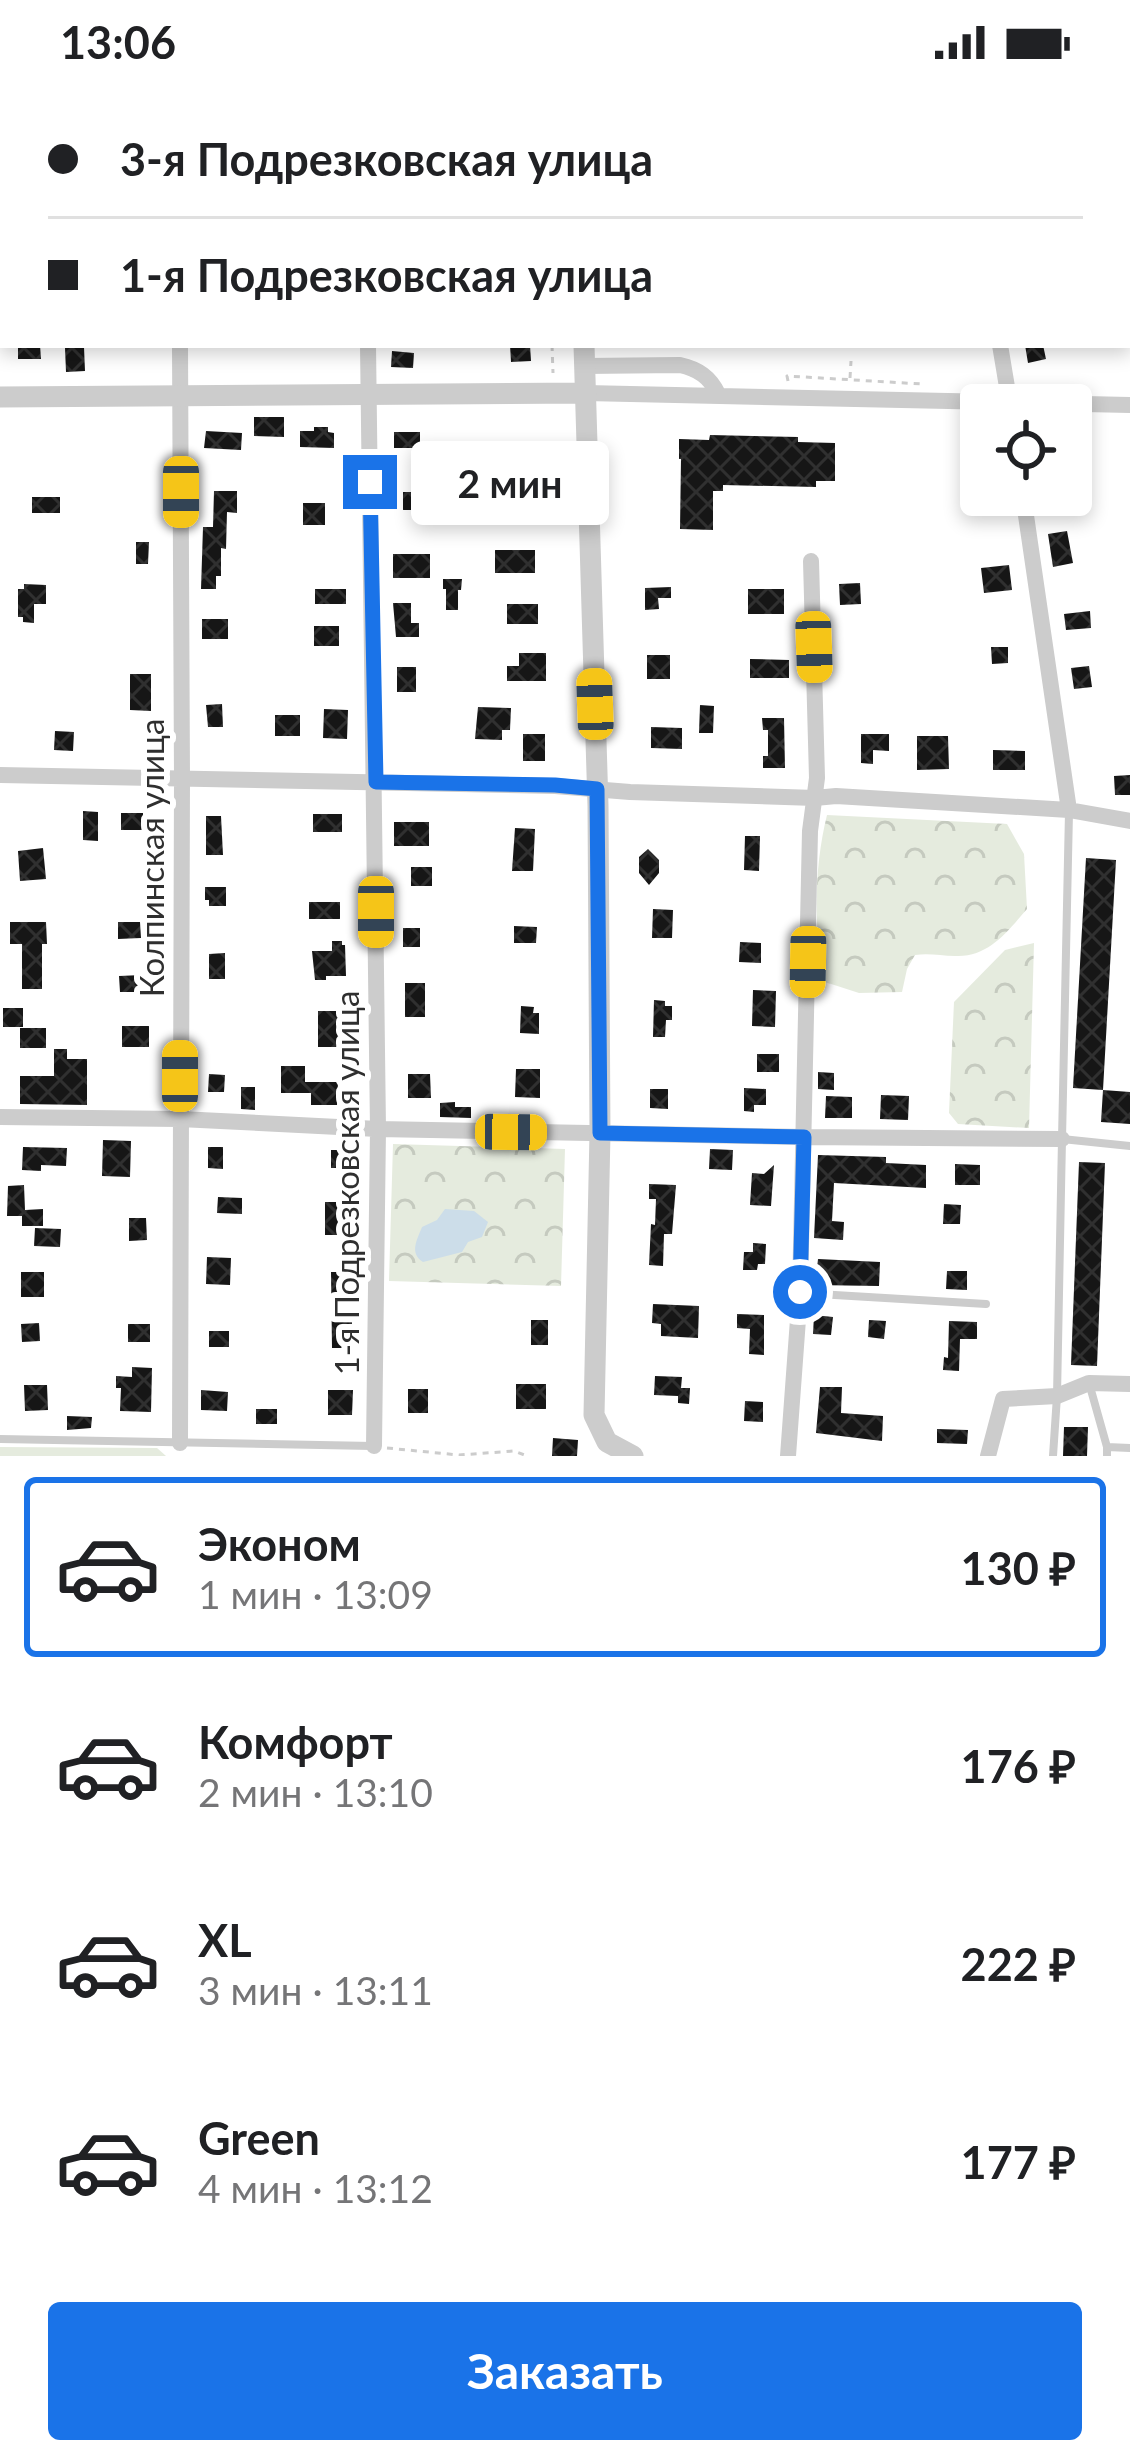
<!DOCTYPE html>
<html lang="ru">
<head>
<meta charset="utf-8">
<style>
	body { margin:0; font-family:Lato,sans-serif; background:#f6f6f6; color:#202124; height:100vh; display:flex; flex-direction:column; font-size:45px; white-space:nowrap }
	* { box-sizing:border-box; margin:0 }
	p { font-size:39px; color:#757577 }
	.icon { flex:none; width:66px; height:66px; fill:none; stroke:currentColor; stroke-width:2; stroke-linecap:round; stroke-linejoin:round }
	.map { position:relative; height:1372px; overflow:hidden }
	.drawer { display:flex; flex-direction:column; background:#fff; flex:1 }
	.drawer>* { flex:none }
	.guide { position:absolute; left:0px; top:0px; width:1131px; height:264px; box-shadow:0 6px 18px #0003; display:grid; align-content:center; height:264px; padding:0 48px; background:#fff }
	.fabs { position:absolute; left:960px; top:300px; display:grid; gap:24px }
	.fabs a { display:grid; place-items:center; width:132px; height:132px; border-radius:12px; background:#fff; box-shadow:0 6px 18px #0003; font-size:60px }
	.end { position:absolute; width:54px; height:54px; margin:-27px; border:15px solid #1a73e8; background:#fff; box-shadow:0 0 0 6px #fff }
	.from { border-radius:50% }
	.bubble { position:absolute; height:84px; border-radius:12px; background:#fff; box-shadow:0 6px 18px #0003; font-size:39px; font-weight:700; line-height:84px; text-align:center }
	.car { position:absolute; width:36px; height:72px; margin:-36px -18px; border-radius:15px; box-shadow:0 0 9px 3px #0007; background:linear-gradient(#f5c518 24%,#345 0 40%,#f5c518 0 76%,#345 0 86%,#f5c518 0) }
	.guide b { display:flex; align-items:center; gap:42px; height:114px; font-size:45px }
	.guide b+b { border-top:3px solid #e0e0e0 }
	.guide i { width:30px; height:30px; background:#202124 }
	ul { padding:21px 0 0; list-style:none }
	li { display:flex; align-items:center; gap:36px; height:180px; margin:0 24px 18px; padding:0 24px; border:6px solid transparent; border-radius:12px }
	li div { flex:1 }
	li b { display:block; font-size:45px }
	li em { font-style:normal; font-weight:700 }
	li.selected { border-color:#1a73e8 }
	li>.icon { width:108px; height:108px; stroke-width:1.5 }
	.action { display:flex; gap:24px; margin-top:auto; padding:24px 48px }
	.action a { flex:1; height:138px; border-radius:12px; background:#1a73e8; color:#fff; font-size:48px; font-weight:700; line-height:138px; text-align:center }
	.status { display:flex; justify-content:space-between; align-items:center; height:84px; padding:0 60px; background:#fff; direction:ltr }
	.status svg { height:33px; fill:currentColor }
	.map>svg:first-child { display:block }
	.grass { fill:#e5ebde }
	.forest { fill:url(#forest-crowns) }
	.water { fill:#ccdde9 }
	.building { fill:url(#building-cross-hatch) }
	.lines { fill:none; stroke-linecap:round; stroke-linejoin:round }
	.path { stroke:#ccc; stroke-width:3; stroke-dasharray:6 6; stroke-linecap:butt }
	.service { stroke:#ccc; stroke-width:8 }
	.minor { stroke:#ccc; stroke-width:16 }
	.tertiary { stroke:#ccc; stroke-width:21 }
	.route { stroke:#1a73e8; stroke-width:15 }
	.labels { text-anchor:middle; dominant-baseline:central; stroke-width:12; stroke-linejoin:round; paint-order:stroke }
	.street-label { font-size:33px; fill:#2f2f2f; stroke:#fff }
</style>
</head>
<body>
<div class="status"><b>13:06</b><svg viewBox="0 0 49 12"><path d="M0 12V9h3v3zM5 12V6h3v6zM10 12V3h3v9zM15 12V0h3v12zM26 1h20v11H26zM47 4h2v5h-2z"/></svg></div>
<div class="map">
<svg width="1130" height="1372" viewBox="0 0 1130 1372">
	<defs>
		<pattern id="forest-crowns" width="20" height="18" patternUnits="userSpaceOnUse" patternTransform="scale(3)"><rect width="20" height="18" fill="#e5ebde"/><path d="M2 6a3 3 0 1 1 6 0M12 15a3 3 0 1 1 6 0" fill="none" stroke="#c5cabf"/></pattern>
		<pattern id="building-cross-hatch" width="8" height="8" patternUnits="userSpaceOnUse" patternTransform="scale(3)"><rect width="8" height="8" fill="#161616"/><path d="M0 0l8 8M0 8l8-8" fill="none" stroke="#303030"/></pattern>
	</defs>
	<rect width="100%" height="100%" fill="#fff"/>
	<!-- grass -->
	<path class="grass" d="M0,1363l157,1 9,8h-166z"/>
	<!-- forest -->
	<path class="forest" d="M827,731l180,9 17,30 3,55c-19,22 -39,49 -72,47 -14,0 -25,-3 -40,-1l-8,14 -5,23 -43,1 -34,-11c-12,-52 -11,-115 2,-167z
		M1034,859l-5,185 -71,-4 -9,-11 5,-111 51,-52z
		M393,1060l172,5 -4,137 -172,-5z"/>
	<!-- water -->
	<path class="water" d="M445,1125l29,2 14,11 -6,15 -14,5 -6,10 -39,10c-14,-9 -6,-22 -1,-35l15,-7z"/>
	<!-- building -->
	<path class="building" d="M18,261h22l1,14h-23z
		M510,261h20l1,16 -20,1z
		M1025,261h18l3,14 -18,4z
		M84,263l1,24 -19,1 -1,-24z
		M392,267l22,2 -1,15 -22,-1z
		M254,333h30v20l-30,-1z
		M314,343h14v5l6,1v15l-34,-1v-16h14z
		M206,347l36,2 -1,17 -37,-2z
		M394,348h26v16h-26z
		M710,351l88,2v5l37,1v38h-19v6l-93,-2v6h-10v39l-33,-1 1,-70h-2v-20l30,1z
		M214,407h23v22l-10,-1 -1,37 -5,-1v28h-5v13h-15l2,-62h10z
		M390,408h35v18h-35z
		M32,413h28v16h-28z
		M500,415h36v21h-36z
		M303,419h22v22h-22z
		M1067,447l6,32 -20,4 -5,-33z
		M136,458h13l-1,22h-12z
		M495,466h40v23h-40z
		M393,470h37v24h-37z
		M1009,481l3,25 -28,3 -3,-25z
		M443,495h19l-1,11h-3v20h-12v-21h-3z
		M860,499l1,21 -21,1 -1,-21z
		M24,500l22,1v19h-12v19l-11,-1v-5h-5v-28h6z
		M671,503v11h-13l1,11 -14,1v-22z
		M315,505h31v15h-31z
		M748,505h36v25h-36z
		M393,519h18v20h8v14h-23z
		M507,520h31v20h-31z
		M1090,527l1,17 -25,2 -2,-16z
		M202,535h26v20h-26z
		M314,542h25v20h-25z
		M991,563h17v16l-16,1z
		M519,569h27v28h-39v-15h12z
		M647,571h23v24h-23z
		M750,575l39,1v18h-39z
		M1089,582l3,21 -18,2 -3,-21z
		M397,583h19v25h-19z
		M130,590h21v37l-21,-1z
		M222,620l1,23h-15l-2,-22z
		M700,621l14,1 -1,27h-14z
		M478,623l33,1 -1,22h-8v10l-27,-1z
		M324,625l24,1 -1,29 -24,-1z
		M275,631h25v21h-25z
		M762,634h22l1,50h-22v-12h5v-26h-5z
		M651,643l31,1v21l-31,-1z
		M55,647l19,1 -1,19 -19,-1z
		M523,650h22v27h-22z
		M861,650h28v17l-16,-1v14l-12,-1z
		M917,652h31l1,33 -32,1z
		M993,666l32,1v19h-32z
		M1130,691v20h-15l-1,-19z
		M83,727l15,1v29l-15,-1z
		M121,729h22v17h-22z
		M313,730h29v18h-29z
		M206,732h15l2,39h-17z
		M394,738h35v24h-35z
		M515,744l20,1 -2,42h-21z
		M745,752h15l-1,35 -15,-1z
		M43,764l3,31 -26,2 -2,-30z
		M648,765l11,11v13l-10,12 -10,-12v-16z
		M1086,774l30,2 -13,230 -30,-2z
		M411,783h21v19h-21z
		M205,803h21v19h-17v-6h-4z
		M309,818h31v17h-31z
		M653,825l20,1 -1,28h-20z
		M10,838h36l1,22h-5v45h-20v-45h-12z
		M118,838h22l1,16 -23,1z
		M514,842l23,1 -1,16h-22z
		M403,844h17v19h-17z
		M332,857h10v4h3l1,31h-20v4h-11l-3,-29h20z
		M740,858l21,1v20l-22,-1z
		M225,869v26h-16v-25z
		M142,891v17h-22l-1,-16z
		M405,899h20v34h-20z
		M753,906l23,1 -1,36 -23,-1z
		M654,916l11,1v5h7v14h-6l-1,17h-12z
		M521,922l13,1 -1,6h6v21l-19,-1z
		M3,924h20v19h-20z
		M318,927h26v36h-26z
		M122,942h27v21h-27z
		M20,944h26v20h-26z
		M54,965h13v10h20v46l-67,-1v-28h34z
		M757,970h22v18h-22z
		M281,982h24v16h33l-1,23h-26v-12h-30z
		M516,985h24v29l-25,-1z
		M818,988l16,1v17l-16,-1z
		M209,990l16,1 -1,17h-16z
		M408,990h22l1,24h-23z
		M241,1003h14v23l-14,-1z
		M744,1004l22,1v16h-12v7l-10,-1z
		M650,1005h18v20l-18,-1z
		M1103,1006l27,2v32l-29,-2z
		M881,1011l28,1 -1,24 -28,-1z
		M826,1012l26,1v21h-27z
		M455,1018v5h16v11l-31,-1v-14z
		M103,1056l28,1 -1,36 -28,-1z
		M23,1063l44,1 -1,18 -25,-1v6l-19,-1z
		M208,1063h15v22l-15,-1z
		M710,1065l23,1 -1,20 -23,-1z
		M331,1066h13v5h7v13h-20z
		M818,1071l68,2v6l40,2v23l-92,-5 -2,38 12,1 -1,18 -29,-2z
		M1079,1078l26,1 -8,203 -26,-1z
		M955,1080l25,1v20h-25z
		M774,1081l-3,41 -21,-1 2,-32 12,1z
		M649,1100l27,1 -4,49h-8l-1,32 -14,-1 2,-41 4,1 1,-26h-7z
		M24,1101l1,25 18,-1v17h-21v-10h-15l1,-30z
		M218,1113l24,1v16l-25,-1z
		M325,1118h27l1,33h-28z
		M944,1120l17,1 -1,19h-17z
		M129,1134h17l1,22 -18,1z
		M35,1144l26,1 -1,18 -26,-1z
		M753,1159l13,1 -1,20h-7l-1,6h-14l1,-18h9z
		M207,1173l24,1 -1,27 -24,-1z
		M818,1175l62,3 -1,24 -66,-1v-17h4z
		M947,1187h20v19l-21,-1z
		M21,1188h23v25h-23z
		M331,1188h21v76h-20z
		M653,1220l46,2 -1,32 -37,-2v-12l-9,-1z
		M737,1230l27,1v40l-15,-1 1,-25 -13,-1z
		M814,1231l19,2 -2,18 -18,-1z
		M531,1236h17v25h-17z
		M869,1236l17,1 -2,18 -16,-2z
		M949,1237l28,1v17h-17l-1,32 -16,-1 1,-13 4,1z
		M39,1239l1,18 -18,1 -1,-18z
		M128,1240h22v18h-22z
		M209,1247h20v16h-20z
		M132,1283l20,1 -1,44 -31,-1 1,-23h-5v-12l16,1z
		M655,1292l27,1 -1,11h9l-1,16 -11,-1v-7l-24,-1z
		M516,1300h30v25h-30z
		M24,1301h23l1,25 -23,1z
		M820,1303h22l-1,26 42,3 -1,25 -66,-8z
		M408,1305h20v24h-20z
		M201,1306l27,2 -1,19 -26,-1z
		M328,1306h25l-1,25h-24z
		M745,1317l18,1v20l-19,-1z
		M256,1325h21v15h-21z
		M67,1332l25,1 -1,11 -24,2z
		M1064,1343h24l-1,29h-24z
		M937,1345l31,1 -1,14 -30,-1z
		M553,1354l25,2 -1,16h-25z"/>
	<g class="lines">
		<!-- path -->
		<path class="path" d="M543,0v3
			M552,261l1,28
			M850,294l1,-17
			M788,297l-1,-5 135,8
			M387,1364l72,7 55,-4 13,5"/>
		<!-- service -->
		<path class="service" d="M1062,1055l7,-327
			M801,1209l185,11
			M1089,1299l18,64v9
			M0,1355l373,7
			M1107,1363l23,1
			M1053,1372l4,-60 5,-257 68,7"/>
		<!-- minor -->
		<path class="minor" d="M178,0v3
			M367,0v3
			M952,0v3
			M616,3l48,-3
			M180,261l2,434 -2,664
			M368,261l10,784 -4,317
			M1000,261l10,60
			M585,282l95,-1c18,4 30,12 38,29
			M586,309l544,12
			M1023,411l46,315
			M0,691l555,11 75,6 185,6 21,-2 233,14 61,11
			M0,1033l180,2 198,10 426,8 258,2
			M788,1372l12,-164 10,-461 7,-53 -6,-217
			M988,1372l15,-57 54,-3 32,-13 41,1"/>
		<!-- tertiary -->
		<path class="tertiary" d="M574,0l1,3
			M584,261l14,461 2,327 -6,282 13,27 26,14
			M0,313l586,-4"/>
	</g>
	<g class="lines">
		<!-- route -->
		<path class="route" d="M370,398l6,300 179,3 42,4 3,344 204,4 -4,155"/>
	</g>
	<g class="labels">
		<!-- street labels -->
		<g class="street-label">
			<text transform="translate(151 774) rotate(-90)">Колпинская улица</text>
			<text transform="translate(346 1099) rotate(-90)">1-я Подрезковская улица</text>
		</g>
	</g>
</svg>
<div class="fabs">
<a><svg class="icon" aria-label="locate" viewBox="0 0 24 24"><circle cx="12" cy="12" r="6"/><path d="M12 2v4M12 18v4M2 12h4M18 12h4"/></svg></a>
</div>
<i class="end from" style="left:800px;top:1208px"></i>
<i class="end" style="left:370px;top:398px"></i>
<div class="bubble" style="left:411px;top:357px;width:198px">2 мин</div>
<i class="car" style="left:181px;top:408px;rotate:180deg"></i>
<i class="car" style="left:814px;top:563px;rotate:178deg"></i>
<i class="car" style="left:595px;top:620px;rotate:358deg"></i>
<i class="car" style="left:376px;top:828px;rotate:180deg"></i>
<i class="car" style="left:808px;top:878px;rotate:181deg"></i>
<i class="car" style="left:180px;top:992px;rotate:0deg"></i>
<i class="car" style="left:511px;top:1048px;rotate:91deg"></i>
<div class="guide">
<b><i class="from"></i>3-я Подрезковская улица</b>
<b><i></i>1-я Подрезковская улица</b>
</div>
</div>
<section class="drawer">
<ul>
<li class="selected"><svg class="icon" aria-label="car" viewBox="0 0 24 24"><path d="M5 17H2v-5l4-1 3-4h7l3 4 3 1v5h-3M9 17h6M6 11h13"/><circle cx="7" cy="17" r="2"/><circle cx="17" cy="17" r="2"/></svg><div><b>Эконом</b><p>1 мин · 13:09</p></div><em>130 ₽</em></li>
<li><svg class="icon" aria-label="car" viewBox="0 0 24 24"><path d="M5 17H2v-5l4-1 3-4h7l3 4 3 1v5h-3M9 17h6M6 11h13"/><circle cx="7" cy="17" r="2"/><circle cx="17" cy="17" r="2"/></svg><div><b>Комфорт</b><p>2 мин · 13:10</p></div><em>176 ₽</em></li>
<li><svg class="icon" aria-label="car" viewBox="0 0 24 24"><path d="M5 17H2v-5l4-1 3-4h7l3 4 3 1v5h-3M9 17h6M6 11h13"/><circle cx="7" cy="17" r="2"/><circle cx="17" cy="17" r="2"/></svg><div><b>XL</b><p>3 мин · 13:11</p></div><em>222 ₽</em></li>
<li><svg class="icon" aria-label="car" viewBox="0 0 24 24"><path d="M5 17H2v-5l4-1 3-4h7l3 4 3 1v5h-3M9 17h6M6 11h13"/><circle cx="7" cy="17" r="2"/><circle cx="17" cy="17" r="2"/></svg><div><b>Green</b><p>4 мин · 13:12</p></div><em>177 ₽</em></li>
</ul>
<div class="action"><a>Заказать</a></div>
</section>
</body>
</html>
